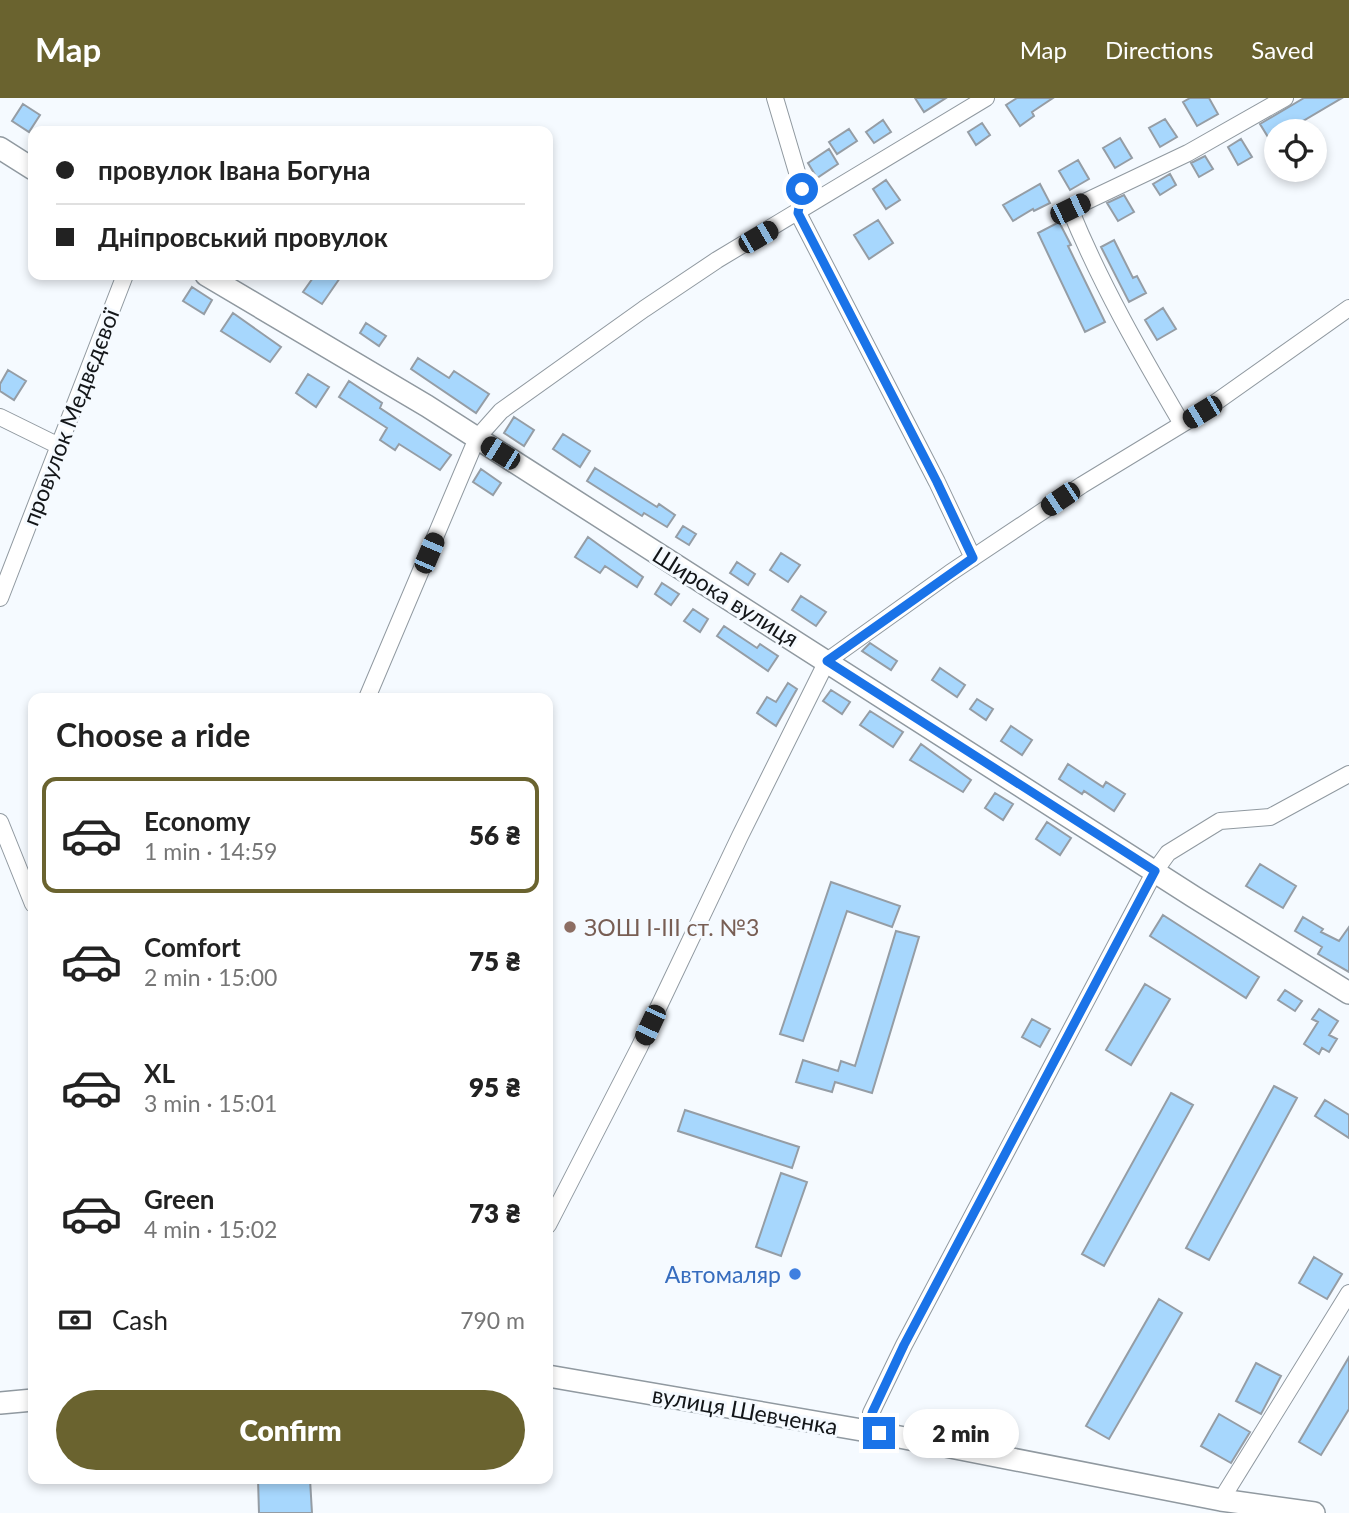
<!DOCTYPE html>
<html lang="en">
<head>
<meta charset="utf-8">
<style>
	body { margin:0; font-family:Lato,sans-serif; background:#f6f6f6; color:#222; height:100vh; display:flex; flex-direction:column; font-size:26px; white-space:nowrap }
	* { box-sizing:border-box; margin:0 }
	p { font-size:23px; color:#767676 }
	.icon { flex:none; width:38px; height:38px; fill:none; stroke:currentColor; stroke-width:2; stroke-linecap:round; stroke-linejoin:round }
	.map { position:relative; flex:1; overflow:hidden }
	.details { position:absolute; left:28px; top:595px; width:525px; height:791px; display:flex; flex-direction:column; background:#fff; border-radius:14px; box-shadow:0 4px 10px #0003 }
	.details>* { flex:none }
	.hud { position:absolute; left:28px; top:28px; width:525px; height:154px; border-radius:14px; box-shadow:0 4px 10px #0003; display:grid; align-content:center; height:154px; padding:0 28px; background:#fff }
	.tools { position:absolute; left:1264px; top:21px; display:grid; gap:14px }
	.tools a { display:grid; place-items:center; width:63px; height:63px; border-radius:50%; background:#fff; box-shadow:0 4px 10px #0003; font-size:35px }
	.end { position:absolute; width:32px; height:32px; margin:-16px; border:9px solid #1a73e8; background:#fff; box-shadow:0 0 0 4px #fff }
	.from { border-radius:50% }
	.bubble { position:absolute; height:49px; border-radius:24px; background:#fff; box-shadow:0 4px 10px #0003; font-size:23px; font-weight:800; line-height:49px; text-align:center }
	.car { position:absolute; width:21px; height:42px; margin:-21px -10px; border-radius:9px; box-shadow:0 0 5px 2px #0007; background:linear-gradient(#222 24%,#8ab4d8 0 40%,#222 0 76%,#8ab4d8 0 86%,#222 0) }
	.hud b { display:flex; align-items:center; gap:24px; height:66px; font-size:26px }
	.hud b+b { border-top:2px solid #e0e0e0 }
	.hud i { width:18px; height:18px; background:#222 }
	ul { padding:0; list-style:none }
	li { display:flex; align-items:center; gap:21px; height:116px; margin:0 14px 10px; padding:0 14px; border:4px solid transparent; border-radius:14px }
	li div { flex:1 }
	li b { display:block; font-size:26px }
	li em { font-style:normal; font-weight:800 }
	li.on { border-color:#6a632f }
	li>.icon { width:63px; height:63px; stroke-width:1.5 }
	h2 { padding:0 28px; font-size:32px; line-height:84px }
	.pay { display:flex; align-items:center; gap:18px; height:77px; padding:0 28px; font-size:26px }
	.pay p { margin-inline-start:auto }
	.primary-button { display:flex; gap:14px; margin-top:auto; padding:14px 28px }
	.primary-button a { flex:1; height:80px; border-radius:42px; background:#6a632f; color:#fff; font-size:28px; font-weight:800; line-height:80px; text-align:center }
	header { display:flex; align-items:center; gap:42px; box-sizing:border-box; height:98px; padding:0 35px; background:#6a632f; color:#fff }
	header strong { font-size:33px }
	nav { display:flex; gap:38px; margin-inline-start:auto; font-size:24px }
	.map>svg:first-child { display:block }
	.building { fill:#a7d7fd; stroke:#959da5; stroke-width:2 }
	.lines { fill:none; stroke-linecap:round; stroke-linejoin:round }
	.street-casing { stroke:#9099a0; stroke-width:18 }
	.secondary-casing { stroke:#9099a0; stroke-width:24 }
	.street { stroke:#fff; stroke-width:16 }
	.secondary { stroke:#fff; stroke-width:21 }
	.route { stroke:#1a73e8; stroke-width:9 }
	.education-dot { fill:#8d6e63; stroke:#f5faff; stroke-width:2.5 }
	.shop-dot { fill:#3f7fe0; stroke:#f5faff; stroke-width:2.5 }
	.labels { text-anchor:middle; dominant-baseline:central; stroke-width:6; stroke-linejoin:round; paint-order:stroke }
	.street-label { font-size:23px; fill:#131619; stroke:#f5faff }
	.education-label { font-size:23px; fill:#785e54; stroke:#f5faff; text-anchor:start }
	.shop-label { font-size:23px; fill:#366cbe; stroke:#f5faff; text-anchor:end }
</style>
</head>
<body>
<header>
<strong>Map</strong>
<nav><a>Map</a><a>Directions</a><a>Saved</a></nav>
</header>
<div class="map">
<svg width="1349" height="1415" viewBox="0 0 1349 1415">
	<rect width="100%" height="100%" fill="#f5faff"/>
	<!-- building -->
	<path class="building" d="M915,0h31l-22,14z
		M1017,0h36l-21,14 2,4 -14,10 -14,-21z
		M1190,0h19l9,16 -21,12 -14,-24z
		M1304,0h38l-56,33h-10v19l-16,-26z
		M23,6l17,11 -11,17 -17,-11z
		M1165,21l12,18 -17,10 -11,-19z
		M883,22l8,12 -17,11 -8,-11z
		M982,25l8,12 -14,10 -8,-13z
		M849,31l8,12 -20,13 -8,-12z
		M1120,40l12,20 -17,10 -12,-20z
		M1241,41l11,18 -14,8 -10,-18z
		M829,51l9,15 -21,14 -9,-15z
		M1205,58l8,13 -14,8 -8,-14z
		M1078,62l11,19 -19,11 -11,-19z
		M1170,76l6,11 -16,10 -7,-11z
		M886,82l14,20 -14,9 -13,-20z
		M1040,86l10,19 -16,8 -1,-2 -20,12 -10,-16z
		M1124,97l10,17 -16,9 -11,-18z
		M878,122l15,23 -24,16 -15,-24z
		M1059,124l12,23 -3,1 37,76 -20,10 -47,-99z
		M1114,142l19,38 4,-2 9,17 -17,9 -28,-55z
		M315,177h27l-20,29 -19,-12z
		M192,189l20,13 -8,14 -21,-13z
		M1163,210l13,21 -19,11 -12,-20z
		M233,215l48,34 -11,15 -49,-31z
		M366,225l20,13 -7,10 -19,-13z
		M418,260l31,20 5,-7 35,23 -13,19 -65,-44z
		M8,272l18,11 -12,19 -14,-9v-7z
		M308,276l21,13 -13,20 -20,-14z
		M349,283l33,22 -2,5 71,47 -11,15 -41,-26 -4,6 -15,-10 7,-12 -48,-31z
		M514,319l20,13 -10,16 -20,-13z
		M563,336l27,17 -10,16 -27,-18z
		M595,370l62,39 2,-3 16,11 -8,12 -23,-14 -2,3 -55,-35z
		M481,371l20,14 -8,12 -20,-13z
		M683,428l13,8 -7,11 -13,-8z
		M588,439l55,40 -6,10 -32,-21 -5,7 -25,-16z
		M781,455l19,12 -12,17 -18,-12z
		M737,464l18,12 -7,11 -18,-12z
		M662,485l17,11 -8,11 -16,-11z
		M801,498l25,16 -10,14 -24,-16z
		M693,511l15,10 -8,13 -16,-11z
		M724,528l33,22 3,-4 18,12 -10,15 -51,-35z
		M870,545l27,18 -6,9 -29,-19z
		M940,570l25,17 -8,12 -25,-17z
		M788,585l9,6 -21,37 -19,-13 10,-16 9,5z
		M831,592l19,12 -8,12 -19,-13z
		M977,601l16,10 -7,11 -16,-11z
		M870,613l33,21 -10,15 -33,-22z
		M1011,628l21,14 -10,15 -21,-14z
		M921,646l50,36 -8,12 -53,-32z
		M1068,666l35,23 3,-5 19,12 -11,17 -30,-20 -2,3 -23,-15z
		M995,695l18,11 -10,16 -18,-12z
		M1047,724l24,16 -11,17 -24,-16z
		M1260,766l36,22 -13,22 -37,-22z
		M831,784l69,24 -8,21 -45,-16 -44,130 -23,-7z
		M1163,817l96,62 -13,21 -96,-62z
		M1303,819l20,12 -2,3 18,9 10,-14v45l-31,-18 4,-7 -27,-16z
		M896,833l23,6 -47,156 -37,-11 -3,10 -36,-10 7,-22 35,11 3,-10 14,5z
		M1145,886l25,15 -39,66 -25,-15z
		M1285,892l17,11 -7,10 -17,-11z
		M1319,911l19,12 -9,14 8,4 -8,13 -7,-4 -3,6 -15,-10 14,-22 -6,-3z
		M1032,921l18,10 -10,18 -18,-10z
		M1274,988l23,12 -88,162 -23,-12z
		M1171,995l22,12 -89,161 -22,-12z
		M1325,1002l24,15v23l-34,-22z
		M685,1012l114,37 -7,21 -114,-37z
		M781,1075l26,9 -26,74 -25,-9z
		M1314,1159l28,17 -15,25 -28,-16z
		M1159,1201l23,14 -73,126 -23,-13z
		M1349,1259v52l-28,46 -22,-13z
		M1256,1265l25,13 -20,38 -25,-13z
		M1219,1316l31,18 -19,31 -30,-17z
		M258,1381h52l2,34h-53z"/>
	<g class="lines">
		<!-- street casing -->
		<g class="street-casing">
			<path id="street" d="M775,0l27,91 -4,24 139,269 36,76
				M0,319l59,29
				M1182,326c-41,-70 -81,-139 -112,-215l118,-56 97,-55
				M0,500l125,-323
				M367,600l110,-260 24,-27 143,-102 73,-49 269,-162
				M0,724l33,82
				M548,1127l91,-177 101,-212 87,-175 123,-88 132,-88 120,-73 147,-104
				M879,1335l-8,-20 33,-68 251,-474 13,-18 52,-32 50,-4 79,-43
				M1221,1402l128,-207"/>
		</g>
		<!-- secondary casing -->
		<g class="secondary-casing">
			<path id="secondary" d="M0,50l33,21
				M206,177l221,131 767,491 155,96
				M548,1278l331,57 342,67 93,13
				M0,1305l33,-3"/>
		</g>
		<!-- street -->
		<use href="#street" class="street"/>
		<!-- secondary -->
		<use href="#secondary" class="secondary"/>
	</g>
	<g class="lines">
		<!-- route -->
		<path class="route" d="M802,91l-4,24 139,269 36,76 -146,103 328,210 -251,474 -32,68 7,20"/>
	</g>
	<!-- markers -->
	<circle class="education-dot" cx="570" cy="829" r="7"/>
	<circle class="shop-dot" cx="795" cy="1176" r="7"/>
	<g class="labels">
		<!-- street labels -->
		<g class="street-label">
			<text transform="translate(70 319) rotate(-69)">провулок Медвєдєвої</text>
			<text transform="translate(726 498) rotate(32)">Широка вулиця</text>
			<text transform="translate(745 1312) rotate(10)">вулиця Шевченка</text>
		</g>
		<!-- education labels -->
		<g class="education-label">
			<text x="584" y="829">ЗОШ І-ІІІ ст. №3</text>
		</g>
		<!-- shop labels -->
		<g class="shop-label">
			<text x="781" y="1176">Автомаляр</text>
		</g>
	</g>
</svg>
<div class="tools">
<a><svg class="icon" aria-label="locate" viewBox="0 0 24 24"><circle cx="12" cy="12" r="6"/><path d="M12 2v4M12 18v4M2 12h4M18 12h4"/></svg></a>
</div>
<i class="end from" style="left:802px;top:91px"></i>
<i class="end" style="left:879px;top:1335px"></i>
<div class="bubble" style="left:903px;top:1311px;width:116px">2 min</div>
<i class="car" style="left:1070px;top:111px;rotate:64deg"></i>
<i class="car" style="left:758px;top:139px;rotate:60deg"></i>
<i class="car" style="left:1202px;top:314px;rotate:239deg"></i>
<i class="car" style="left:500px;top:355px;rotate:302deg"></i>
<i class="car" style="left:1060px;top:401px;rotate:236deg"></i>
<i class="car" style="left:429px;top:455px;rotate:23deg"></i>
<i class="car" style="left:650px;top:927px;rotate:205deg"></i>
<div class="hud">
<b><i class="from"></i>провулок Івана Богуна</b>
<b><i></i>Дніпровський провулок</b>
</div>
<section class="details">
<h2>Choose a ride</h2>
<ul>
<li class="on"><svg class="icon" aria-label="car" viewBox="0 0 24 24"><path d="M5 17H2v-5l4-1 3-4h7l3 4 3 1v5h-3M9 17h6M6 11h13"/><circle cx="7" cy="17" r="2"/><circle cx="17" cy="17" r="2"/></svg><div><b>Economy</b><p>1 min · 14:59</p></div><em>56 ₴</em></li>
<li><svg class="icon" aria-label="car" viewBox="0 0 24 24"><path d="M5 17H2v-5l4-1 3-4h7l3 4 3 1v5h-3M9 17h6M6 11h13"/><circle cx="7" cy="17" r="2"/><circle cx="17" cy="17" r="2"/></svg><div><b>Comfort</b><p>2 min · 15:00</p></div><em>75 ₴</em></li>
<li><svg class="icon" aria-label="car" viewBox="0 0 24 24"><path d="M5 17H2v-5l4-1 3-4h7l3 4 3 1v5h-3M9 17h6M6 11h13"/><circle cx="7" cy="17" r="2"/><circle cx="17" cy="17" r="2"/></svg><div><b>XL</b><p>3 min · 15:01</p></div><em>95 ₴</em></li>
<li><svg class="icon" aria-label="car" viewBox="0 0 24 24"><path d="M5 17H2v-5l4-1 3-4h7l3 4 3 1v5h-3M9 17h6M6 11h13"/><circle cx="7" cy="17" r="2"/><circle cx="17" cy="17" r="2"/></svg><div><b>Green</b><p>4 min · 15:02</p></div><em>73 ₴</em></li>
</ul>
<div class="pay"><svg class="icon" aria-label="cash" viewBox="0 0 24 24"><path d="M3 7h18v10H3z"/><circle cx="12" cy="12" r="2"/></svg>Cash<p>790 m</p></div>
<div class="primary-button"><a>Confirm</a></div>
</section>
</div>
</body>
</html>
